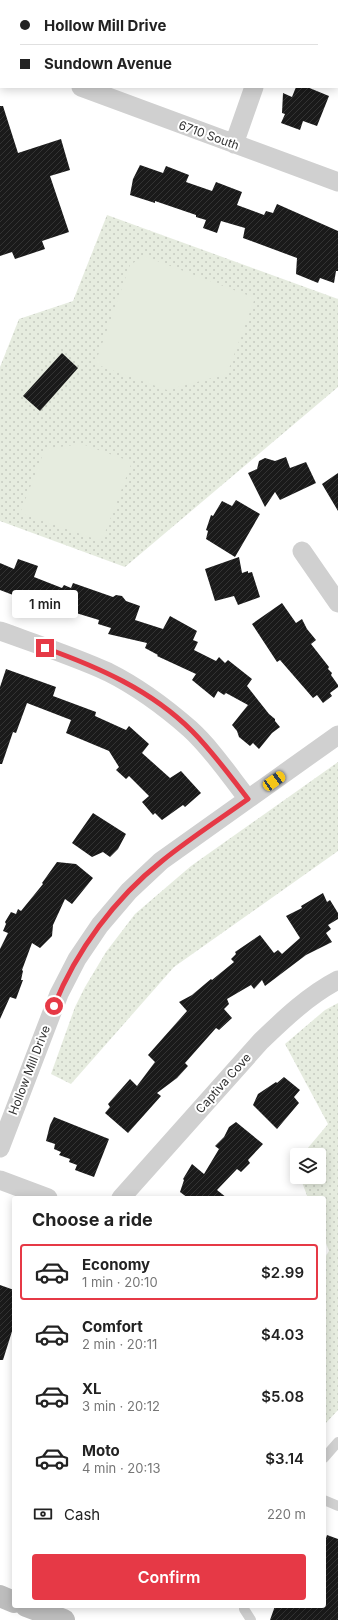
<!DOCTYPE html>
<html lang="en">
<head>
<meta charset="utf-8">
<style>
	body { margin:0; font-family:Inter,sans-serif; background:#f2f2f2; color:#222; height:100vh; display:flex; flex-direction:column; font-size:15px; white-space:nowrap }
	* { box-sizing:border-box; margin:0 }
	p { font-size:13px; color:#767676 }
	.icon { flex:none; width:22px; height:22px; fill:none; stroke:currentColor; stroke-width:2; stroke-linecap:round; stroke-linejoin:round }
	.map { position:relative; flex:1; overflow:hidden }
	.sheet { position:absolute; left:12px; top:1196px; width:314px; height:412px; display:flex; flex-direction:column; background:#fff; border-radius:4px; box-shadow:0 2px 10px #0003 }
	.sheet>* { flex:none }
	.banner { position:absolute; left:0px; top:0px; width:338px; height:88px; box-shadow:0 2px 10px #0003; display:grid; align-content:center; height:88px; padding:0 20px; background:#fff }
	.buttons { position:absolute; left:290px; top:1148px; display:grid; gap:8px }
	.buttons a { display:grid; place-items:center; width:36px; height:36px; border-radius:4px; background:#fff; box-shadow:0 2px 10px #0003; font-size:20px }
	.end { position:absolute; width:18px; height:18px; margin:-9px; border:5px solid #e63946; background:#fff; box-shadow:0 0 0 2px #fff }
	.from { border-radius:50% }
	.bubble { position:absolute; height:28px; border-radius:4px; background:#fff; box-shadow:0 2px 10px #0003; font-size:13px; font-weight:600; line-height:28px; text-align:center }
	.car { position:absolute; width:12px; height:24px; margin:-12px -6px; border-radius:5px; box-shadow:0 0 3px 1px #0007; background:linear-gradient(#f5c518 24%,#345 0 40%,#f5c518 0 76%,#345 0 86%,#f5c518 0) }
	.banner b { display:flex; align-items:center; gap:14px; height:38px; font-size:15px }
	.banner b+b { border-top:1px solid #e0e0e0 }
	.banner i { width:10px; height:10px; background:#222 }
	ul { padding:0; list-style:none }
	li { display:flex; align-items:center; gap:12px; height:56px; margin:0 8px 6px; padding:0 12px; border:2px solid transparent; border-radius:4px }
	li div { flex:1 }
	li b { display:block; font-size:15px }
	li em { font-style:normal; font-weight:600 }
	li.on { border-color:#e63946 }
	li>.icon { width:36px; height:36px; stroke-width:1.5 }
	h2 { padding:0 20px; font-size:18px; line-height:48px }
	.pay { display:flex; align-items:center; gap:10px; height:44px; padding:0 20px; font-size:15px }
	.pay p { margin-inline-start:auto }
	.primary-button { display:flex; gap:8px; margin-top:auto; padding:8px 20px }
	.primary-button a { flex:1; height:46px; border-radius:4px; background:#e63946; color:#fff; font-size:16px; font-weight:600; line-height:46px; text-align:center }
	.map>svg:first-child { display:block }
	.grass { fill:url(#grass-dots) }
	.pitch { fill:#e6ecdf }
	.building { fill:url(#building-hatch) }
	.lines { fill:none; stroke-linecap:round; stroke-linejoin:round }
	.service { stroke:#d0d0d0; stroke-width:10 }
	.minor { stroke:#d0d0d0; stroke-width:19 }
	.secondary { stroke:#bdbdbd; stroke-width:22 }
	.route { stroke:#e63946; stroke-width:5 }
	.labels { text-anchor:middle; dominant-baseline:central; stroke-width:4; stroke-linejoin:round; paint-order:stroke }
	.street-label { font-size:12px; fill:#333; stroke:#fff }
</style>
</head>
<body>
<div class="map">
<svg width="338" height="1620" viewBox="0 0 338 1620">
	<defs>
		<pattern id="grass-dots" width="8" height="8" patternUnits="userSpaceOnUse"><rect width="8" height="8" fill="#e6ecdf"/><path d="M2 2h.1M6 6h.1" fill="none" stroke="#c6cbc0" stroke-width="1.8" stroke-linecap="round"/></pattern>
		<pattern id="building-hatch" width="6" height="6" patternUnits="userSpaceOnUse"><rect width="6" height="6" fill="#1a1a1a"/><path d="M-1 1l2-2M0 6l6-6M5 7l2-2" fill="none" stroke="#333"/></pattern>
	</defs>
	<rect width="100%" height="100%" fill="#fff"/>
	<!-- grass -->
	<path class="grass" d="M107,215l231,84v88l-213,180 -125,-46v-154l19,-48 54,-18z
		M338,762v89l-164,116 -103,117 -20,-10 24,-67 10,-20 21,-35 29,-38 56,-48z
		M338,1003v407l-14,15v-166l5,-8 -5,-13v-40h-16l-8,-21h19v-22h-17l26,-31 -43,-80 40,-34z"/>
	<!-- pitch -->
	<path class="pitch" d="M144,256l111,42 -28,76 -60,16 -72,-26 35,-99z
		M82,444l50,18 -29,76 -5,2 -78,-27 25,-64z"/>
	<!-- building -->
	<path class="building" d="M296,87h11l22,9 -12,30 -14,-5 -3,9 -19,-7 4,-9 -3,-1 1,-20 9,4z
		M0,106h3l15,47 43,-14 9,31 -20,6 19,56 -27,9 3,8 -30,10 -3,-7 -12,4z
		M140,165l23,8 3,-7 23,9 -3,7 26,9 4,-9 26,10 -5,13 27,10 2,-4 7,2 4,-9 61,27v40h-2l-2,12 -14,-5 -2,5 -22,-9 1,-16 -54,-20 2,-10 -24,-7 -4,12 -14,-5 3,-8 -10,-3v-2l-41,-14v2l-25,-8 3,-16z
		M62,353l16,15 -38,43 -17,-15z
		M286,457l4,11 16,-6 10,21 -36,17 -5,-8 -10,15 -17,-34 9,-4 2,-8 6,-3 10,3z
		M338,473v38l-16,-27z
		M236,500l24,14 -25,43 -29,-18 2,-8 -2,-1 5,-15 2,1 9,-15 10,5z
		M239,557l3,16 6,-2v2l4,-1 8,25 -22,8 -4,-9 -19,5 -10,-32z
		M18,559l20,7 -4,11 28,11 2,-3 7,3 2,-5 40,14 3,-2 6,1 4,5 14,5 -5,14 28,9 7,-13 27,15 -4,9 5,2 -4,8 22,11 3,-4 6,6 3,-3 24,19 -5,7 22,28 6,5v2l5,6 -8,6 -13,16 -6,-6 -3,3 -11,-9 -2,-6 -5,-6 16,-20 -22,-12 -2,2 -6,-4 -4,7 -22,-18 4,-6 -39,-18 1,-1 -13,-7 2,-5 -39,-9 3,-6 -13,-4 1,-4 -23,-7 -3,5 -73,-28v-27l14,6z
		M282,603l14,20 6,-4 5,10 9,11 -5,4 18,23 -1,2 4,4 -1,2 7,10v2l-8,6 2,3 -9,7 -6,-8 -4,3 -33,-38 -3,2 -25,-38z
		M6,669l50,18 -3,9 43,16 -1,4 31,14 3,-4 20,18 -7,9 28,25 11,-7 20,22 -16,14 -2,-2 -21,15 -7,-7 -2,2 -11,-13 7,-6 -20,-20 -3,3 -10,-9 3,-3 -10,-16 -43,-18 5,-13 -44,-17 -11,30 -3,-1 -11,32h-2v-77z
		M93,813l33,21 -8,15 -8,8 -7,-5 -11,5 -20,-14z
		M57,862l19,2 17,14 -21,26 -7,-5 -12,26 -1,11 -12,12 -8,-5 -10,27 1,1 -2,9h2l-7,19 -6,-2 -10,22v-70l8,-16 -5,-2 3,-7 -1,-2 6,-10 5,2 2,-5 3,2 22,-27 -1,-1z
		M323,893l4,9 3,-2 8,13v6l-10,6 3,4 -5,4 6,9 -26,13 -41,31 -3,-6 -8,9 -3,-4 -24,14 2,5 -5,5 8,9 -13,12 -3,-2 -31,35 3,3 -11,12 -20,15 4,3 -33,37 -23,-20 5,-6 -2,-3 22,-25 7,7 18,-24 -7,-7 39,-44 -8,-9 13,-7 19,-16 1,1 22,-18 -3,-3 5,-5 -1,-2 25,-17 14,18 4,-3 4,4 18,-16 -14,-22 16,-8 -1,-2z
		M284,1077l16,13 -6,7 5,6 -22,26 -24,-24 5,-11 18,-12 1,1z
		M54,1117l55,22 -15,38 -19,-7 2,-5 -8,-3 1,-3 -11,-4 2,-3 -7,-3 1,-5 -9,-3 4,-16z
		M236,1122l27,22 -15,16 2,3 -9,9 -4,-3 -20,21 10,8h-39l-8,-6 4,-12 -1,-1 9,-15 12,10 15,-25 -4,-3 9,-9 5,-10z
		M0,1285l14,5v35l-11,35h-3z
		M327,1535l11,4v81h-68l5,-14h49v-61z"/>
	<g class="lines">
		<!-- service -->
		<path class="service" d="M324,1458l14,-16
			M324,1500l14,6
			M245,1606l-1,3 7,11"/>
		<!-- minor -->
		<path class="minor" d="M62,1v-1
			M0,55h1
			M81,87l257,95
			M234,144l20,-57
			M302,551l36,52
			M0,631c36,13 73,25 108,41 30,15 57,35 82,57 22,20 39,46 58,70
			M0,1148l59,-154 18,-35 23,-34 29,-34 32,-30 177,-126
			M0,1180l48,18
			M121,1198l140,-157c23,-22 48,-46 77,-61"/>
		<!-- secondary -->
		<path class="secondary" d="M0,1596l14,6
			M26,1606l38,14"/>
	</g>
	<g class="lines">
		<!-- route -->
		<path class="route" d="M45,648c53,19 106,42 147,83 21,21 38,45 56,68 -28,20 -59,40 -86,62 -47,37 -86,90 -108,145"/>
	</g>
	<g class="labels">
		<!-- street labels -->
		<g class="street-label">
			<text transform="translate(209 135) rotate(20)">6710 South</text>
			<text transform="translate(29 1070) rotate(-69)">Hollow Mill Drive</text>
			<text transform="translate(223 1083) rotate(-48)">Captiva Cove</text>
		</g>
	</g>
</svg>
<div class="buttons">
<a><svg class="icon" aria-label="layers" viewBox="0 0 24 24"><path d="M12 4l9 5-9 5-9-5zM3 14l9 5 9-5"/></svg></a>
</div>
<i class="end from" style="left:54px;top:1006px"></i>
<i class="end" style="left:45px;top:648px"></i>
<div class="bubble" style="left:12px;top:590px;width:66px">1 min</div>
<i class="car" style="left:274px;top:781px;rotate:55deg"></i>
<div class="banner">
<b><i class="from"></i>Hollow Mill Drive</b>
<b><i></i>Sundown Avenue</b>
</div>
<section class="sheet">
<h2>Choose a ride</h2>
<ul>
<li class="on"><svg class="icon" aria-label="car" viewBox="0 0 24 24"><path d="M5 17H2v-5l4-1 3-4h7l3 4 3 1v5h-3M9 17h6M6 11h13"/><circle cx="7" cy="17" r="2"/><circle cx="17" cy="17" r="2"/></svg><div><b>Economy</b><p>1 min · 20:10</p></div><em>$2.99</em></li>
<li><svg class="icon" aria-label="car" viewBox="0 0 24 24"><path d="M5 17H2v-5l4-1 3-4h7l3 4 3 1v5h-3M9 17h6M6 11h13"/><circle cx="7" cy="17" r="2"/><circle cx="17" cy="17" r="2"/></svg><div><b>Comfort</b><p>2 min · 20:11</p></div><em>$4.03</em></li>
<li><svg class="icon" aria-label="car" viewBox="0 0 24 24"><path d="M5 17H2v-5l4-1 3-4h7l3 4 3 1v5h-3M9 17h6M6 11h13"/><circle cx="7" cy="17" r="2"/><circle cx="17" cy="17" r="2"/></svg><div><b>XL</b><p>3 min · 20:12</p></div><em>$5.08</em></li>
<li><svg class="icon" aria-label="car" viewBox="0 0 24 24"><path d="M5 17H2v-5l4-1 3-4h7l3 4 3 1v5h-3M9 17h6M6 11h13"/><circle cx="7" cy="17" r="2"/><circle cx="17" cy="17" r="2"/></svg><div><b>Moto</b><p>4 min · 20:13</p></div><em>$3.14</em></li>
</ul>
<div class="pay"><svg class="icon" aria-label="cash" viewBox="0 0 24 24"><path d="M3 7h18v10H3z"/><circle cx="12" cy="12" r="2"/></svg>Cash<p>220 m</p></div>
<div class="primary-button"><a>Confirm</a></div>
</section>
</div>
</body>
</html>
